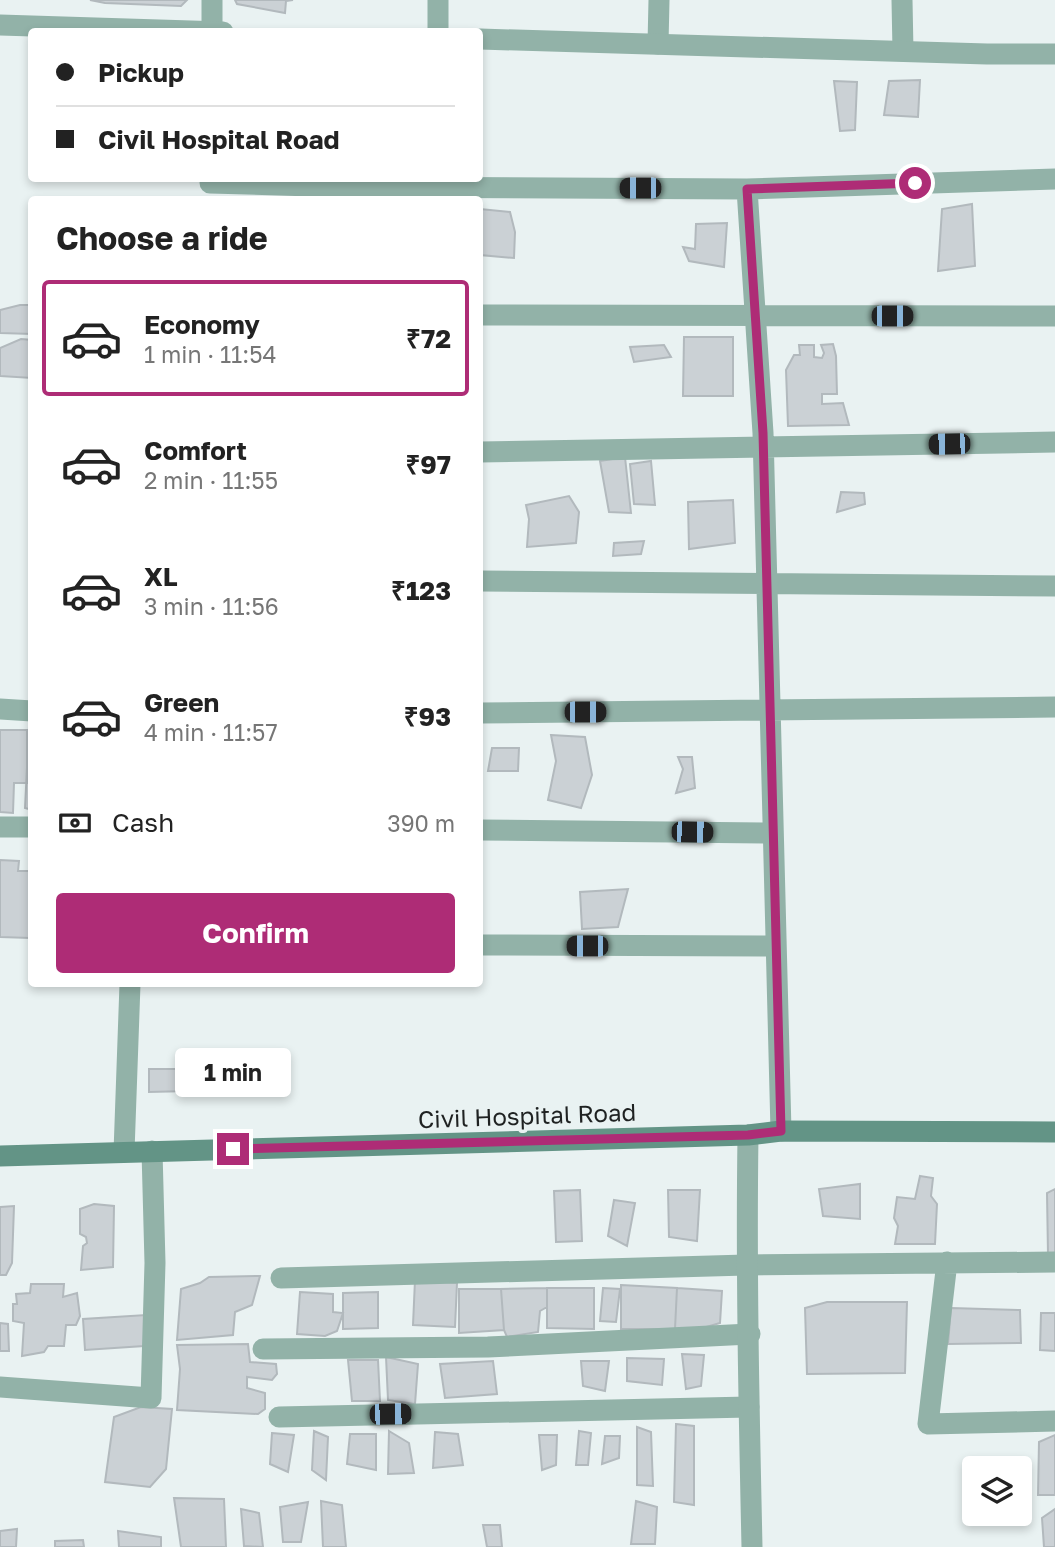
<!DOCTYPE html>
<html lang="en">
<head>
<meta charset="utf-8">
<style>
	body { margin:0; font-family:"Golos Text",sans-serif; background:#f6f6f6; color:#222; height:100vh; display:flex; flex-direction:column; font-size:26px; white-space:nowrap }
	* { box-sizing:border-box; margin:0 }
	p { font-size:23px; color:#767676 }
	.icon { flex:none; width:38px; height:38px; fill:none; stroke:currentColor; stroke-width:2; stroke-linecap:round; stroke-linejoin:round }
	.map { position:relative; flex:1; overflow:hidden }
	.side { position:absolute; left:28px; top:196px; width:455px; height:791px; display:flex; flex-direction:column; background:#fff; border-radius:7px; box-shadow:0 4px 10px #0003 }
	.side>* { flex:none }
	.top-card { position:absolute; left:28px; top:28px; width:455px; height:154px; border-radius:7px; box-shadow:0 4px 10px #0003; display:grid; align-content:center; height:154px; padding:0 28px; background:#fff }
	.tools { position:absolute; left:962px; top:1456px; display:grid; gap:14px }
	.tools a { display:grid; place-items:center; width:70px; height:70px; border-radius:7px; background:#fff; box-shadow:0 4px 10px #0003; font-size:35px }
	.end { position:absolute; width:32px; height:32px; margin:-16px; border:9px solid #ae2c76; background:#fff; box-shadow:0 0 0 4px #fff }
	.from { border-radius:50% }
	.bubble { position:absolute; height:49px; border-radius:7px; background:#fff; box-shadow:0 4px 10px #0003; font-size:23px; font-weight:700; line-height:49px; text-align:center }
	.car { position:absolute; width:21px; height:42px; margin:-21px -10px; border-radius:9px; box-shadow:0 0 5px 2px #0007; background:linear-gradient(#222 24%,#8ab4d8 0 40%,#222 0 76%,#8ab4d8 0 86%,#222 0) }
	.top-card b { display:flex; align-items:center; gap:24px; height:66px; font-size:26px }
	.top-card b+b { border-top:2px solid #e0e0e0 }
	.top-card i { width:18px; height:18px; background:#222 }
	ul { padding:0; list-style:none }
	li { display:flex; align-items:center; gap:21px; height:116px; margin:0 14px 10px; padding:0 14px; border:4px solid transparent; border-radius:7px }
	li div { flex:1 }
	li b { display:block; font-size:26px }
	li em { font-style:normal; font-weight:700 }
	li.active { border-color:#ae2c76 }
	li>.icon { width:63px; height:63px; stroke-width:1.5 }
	h2 { padding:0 28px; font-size:32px; line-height:84px }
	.pay { display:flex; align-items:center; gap:18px; height:77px; padding:0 28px; font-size:26px }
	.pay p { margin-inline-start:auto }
	.action { display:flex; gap:14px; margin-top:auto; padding:14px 28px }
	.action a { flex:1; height:80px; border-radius:7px; background:#ae2c76; color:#fff; font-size:28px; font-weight:700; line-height:80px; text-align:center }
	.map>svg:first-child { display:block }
	.building { fill:#cbd1d5; stroke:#b2b9bd; stroke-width:2 }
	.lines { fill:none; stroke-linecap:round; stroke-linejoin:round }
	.minor { stroke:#92b2a8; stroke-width:21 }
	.tertiary { stroke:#92b2a8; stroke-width:21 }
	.secondary { stroke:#639486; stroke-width:21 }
	.route { stroke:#ae2c76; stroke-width:9 }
	.labels { text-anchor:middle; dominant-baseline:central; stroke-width:7; stroke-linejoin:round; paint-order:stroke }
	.street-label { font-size:24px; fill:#1f2222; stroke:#e9f2f2 }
</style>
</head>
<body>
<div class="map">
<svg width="1055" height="1547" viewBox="0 0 1055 1547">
	<rect width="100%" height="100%" fill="#e9f2f2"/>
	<!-- building -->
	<path class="building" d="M90,0h97l-6,6 -76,-3z
		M235,0h58l-7,1 -1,12 -48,-9z
		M920,80l-2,37 -34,-2 5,-34z
		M834,81l23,1 -2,48 -15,1z
		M972,204l3,62 -37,5 4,-62z
		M480,209l30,3 5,20 -1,26 -34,-3z
		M727,223l-3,44 -35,-6 -6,-14 12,2 1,-25z
		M20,305h12v29l-32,-1v-23z
		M684,337h49v59h-50z
		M21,339l11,1v38l-32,-2v-28z
		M833,344l3,12 1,38h-15v10l21,-1 6,22 -61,1 -2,-56 8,-15h6l-1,-10h15v12l8,1 2,-5 -3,-8z
		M664,345l7,12 -37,5 -4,-15z
		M625,457l6,56 -22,-1 -9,-51z
		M651,461l4,44 -21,-1 -4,-40z
		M841,492l23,1 1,11 -28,8z
		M569,496l10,16 -3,31 -49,4 2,-28 -3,-14z
		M733,500l2,43 -46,6 -1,-47z
		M644,541l-3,13 -28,2 1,-13z
		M29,727h3v83l-7,-2z
		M0,730h27v53h-13l-1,30 -13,-1z
		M551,735l34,2 7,38 -11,33 -33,-8 8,-39z
		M492,748h27l-1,23h-30z
		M678,757h14l3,31 -19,5 7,-24z
		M0,860l19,1 -1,10h14l-2,67 -30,-1z
		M628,889l-10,38 -36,2 -2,-37z
		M164,984h44v2h-44z
		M149,1069h40v22l-40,1z
		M920,1176l13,2 -2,18 6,8 -2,40h-40l3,-18 -4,-8 3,-21 18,2z
		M860,1184v35l-37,-3 -4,-27z
		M1055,1189v65h-7l-1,-61z
		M580,1190l2,51 -26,1 -2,-51z
		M668,1190h32l-3,51 -28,-4z
		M614,1200l21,3 -8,43 -19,-10z
		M94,1204l20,2 -1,61 -32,3 2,-24 4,-3 -1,-6 -6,-3v-25z
		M14,1206l-2,57 -6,12h-6v-68z
		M260,1276l-8,29 -17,7 -2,23 -56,5 4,-51 19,-6 9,-6z
		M415,1280l42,3 -2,44 -42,-2z
		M31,1284h33l-1,13 14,-4 3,23 -4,9h-10l-2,21h-16l-4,6 -22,4 2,-33 -11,-2v-17h4l-1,-10 14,-1z
		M621,1285l56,3 -2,41h-54z
		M547,1288v19l-7,4 -2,21 -31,5 -3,-7 -3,-41z
		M547,1288h47v41l-47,-1z
		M603,1288l17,1 -4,33 -16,-1z
		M677,1288l45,3 -2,32 -24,7 -21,-1z
		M459,1289h42l3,41 -45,3z
		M300,1292l33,2v18l10,1 -6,18 -12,5 -28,-2z
		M378,1292v36l-35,1v-36z
		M827,1302h80l-2,71 -98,1 -2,-66z
		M951,1308l69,2 1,33 -73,1z
		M1041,1313h14v38l-15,-1z
		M146,1315l-2,31 -59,4 -2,-31z
		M0,1323l8,1 1,27h-9z
		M248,1344l2,18 26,2 1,10 -5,6 -25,-3v11l18,5v16l-7,5 -81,-4 3,-41 -3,-24z
		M682,1354l22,1 -3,31 -15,3z
		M386,1357l32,7 -3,40 -27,-4z
		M627,1358l37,1 -2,26 -35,-4z
		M348,1360h30l2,41h-28z
		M493,1361l4,33 -52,4 -5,-34z
		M581,1361h28l-4,30 -22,-5z
		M141,1407l31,2 -6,60 -16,18 -45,-5 9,-65z
		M676,1424l18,2v79l-20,-3z
		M637,1427l14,5 2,54 -16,-1z
		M314,1431l14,6 -2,43 -14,-10z
		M389,1431l20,12 5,30 -26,1z
		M579,1431l12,2 -3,32h-12z
		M435,1432l23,2 5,31 -30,3z
		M272,1433l22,2 -6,37 -18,-8z
		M350,1434h26v36l-29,-6z
		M539,1435h18l-1,30 -14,5z
		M1055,1435v60h-17l1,-53z
		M605,1436h15l-1,22 -17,6z
		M174,1498l50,1 2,48h-45z
		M321,1501l21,4 4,42h-23z
		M636,1501l21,6 -2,37h-24z
		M308,1502l-7,40h-18l-3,-35z
		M241,1509l18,4 4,34 -19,-1z
		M1055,1509v38h-11l-2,-29z
		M483,1525h17l2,22h-15z
		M17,1529l-1,18h-16v-16z
		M118,1531l43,6v10h-42z
		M83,1540l1,7h-29v-6z"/>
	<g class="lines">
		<!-- minor -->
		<path class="minor" d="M212,0v32
			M902,0l1,51
			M438,32v-32
			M658,44l1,-44
			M210,183l135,4 402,2 308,-10
			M747,189l16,244 18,698
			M480,315l575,1
			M480,452l575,-10
			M480,581l575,5
			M0,709l32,2
			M480,713l575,-6
			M0,827h32
			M480,830l292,3
			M480,945l295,1
			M124,1152l6,-168
			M947,1262l-19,162 127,-3
			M281,1278l465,-13 309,-3
			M263,1349l225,-2 262,-13
			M0,1387l151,11 4,-135 -3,-112
			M279,1417l470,-10"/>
		<!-- tertiary -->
		<path class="tertiary" d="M0,25l223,7
			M480,39l507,15h68
			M748,1135c-2,137 1,275 4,412"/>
		<!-- secondary -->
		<path class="secondary" d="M0,1156l748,-21 33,-4 274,1"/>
	</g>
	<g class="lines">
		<!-- route -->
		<path class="route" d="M233,1149l515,-14 33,-4 -18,-698 -16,-244 168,-6"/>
	</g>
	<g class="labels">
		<!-- street labels -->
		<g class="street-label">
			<text transform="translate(527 1115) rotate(-2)">Civil Hospital Road</text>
		</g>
	</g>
</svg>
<div class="tools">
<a><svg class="icon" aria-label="layers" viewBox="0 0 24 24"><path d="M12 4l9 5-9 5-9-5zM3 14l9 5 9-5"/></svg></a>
</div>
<i class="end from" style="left:915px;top:183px"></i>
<i class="end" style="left:233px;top:1149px"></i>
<div class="bubble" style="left:175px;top:1048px;width:116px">1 min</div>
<i class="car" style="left:640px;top:188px;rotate:270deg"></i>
<i class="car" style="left:892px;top:316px;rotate:90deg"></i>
<i class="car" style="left:949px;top:444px;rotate:269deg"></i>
<i class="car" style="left:585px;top:712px;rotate:90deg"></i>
<i class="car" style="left:692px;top:832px;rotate:91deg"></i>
<i class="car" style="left:587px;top:946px;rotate:270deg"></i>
<i class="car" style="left:390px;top:1414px;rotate:89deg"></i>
<div class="top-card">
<b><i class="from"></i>Pickup</b>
<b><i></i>Civil Hospital Road</b>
</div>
<section class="side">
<h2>Choose a ride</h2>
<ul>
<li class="active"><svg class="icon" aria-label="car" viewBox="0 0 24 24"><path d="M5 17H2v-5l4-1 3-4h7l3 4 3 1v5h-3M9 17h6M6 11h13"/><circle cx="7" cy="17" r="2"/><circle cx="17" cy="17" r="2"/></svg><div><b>Economy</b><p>1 min · 11:54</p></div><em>₹72</em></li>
<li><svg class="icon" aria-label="car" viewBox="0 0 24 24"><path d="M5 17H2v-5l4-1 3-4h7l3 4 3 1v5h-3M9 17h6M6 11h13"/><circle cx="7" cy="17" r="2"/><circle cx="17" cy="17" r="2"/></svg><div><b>Comfort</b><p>2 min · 11:55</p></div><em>₹97</em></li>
<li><svg class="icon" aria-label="car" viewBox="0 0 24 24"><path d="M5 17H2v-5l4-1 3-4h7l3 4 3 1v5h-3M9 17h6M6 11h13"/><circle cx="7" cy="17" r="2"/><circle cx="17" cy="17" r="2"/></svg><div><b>XL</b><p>3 min · 11:56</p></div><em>₹123</em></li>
<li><svg class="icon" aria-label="car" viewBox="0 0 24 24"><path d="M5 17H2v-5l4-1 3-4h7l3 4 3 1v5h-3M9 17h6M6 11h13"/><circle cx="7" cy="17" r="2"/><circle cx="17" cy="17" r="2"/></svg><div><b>Green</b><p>4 min · 11:57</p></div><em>₹93</em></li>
</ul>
<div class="pay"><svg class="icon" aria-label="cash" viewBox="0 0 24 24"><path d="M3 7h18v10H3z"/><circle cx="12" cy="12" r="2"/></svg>Cash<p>390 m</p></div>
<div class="action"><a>Confirm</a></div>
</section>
</div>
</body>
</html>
